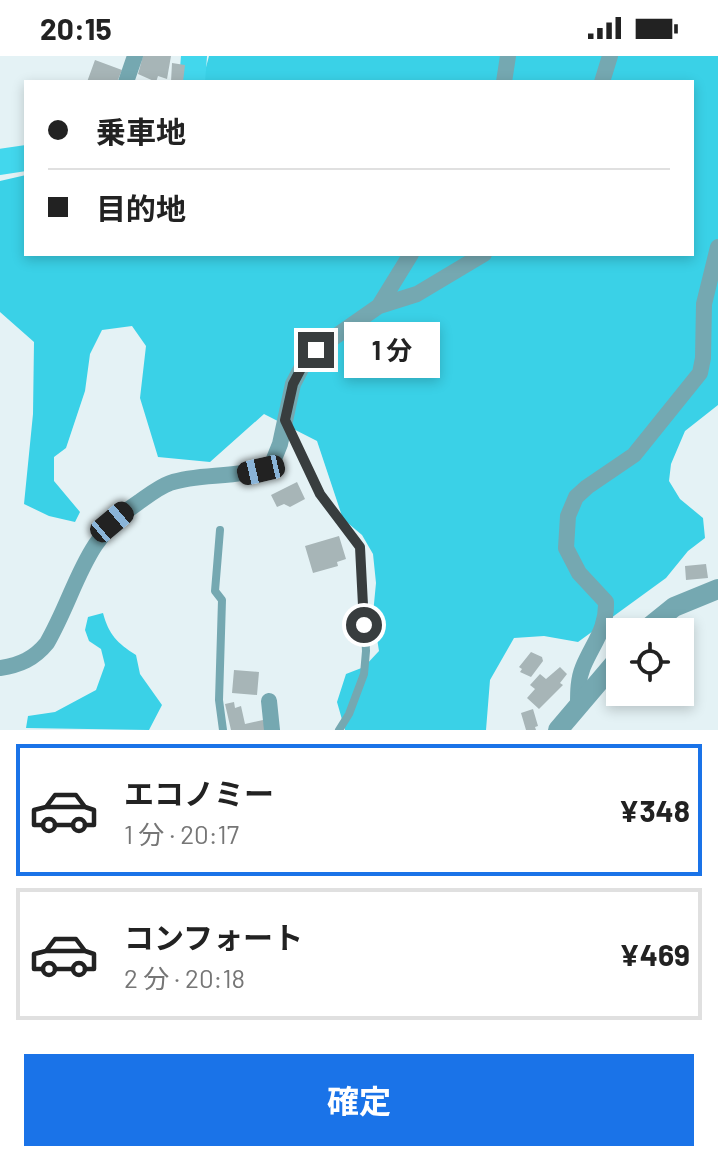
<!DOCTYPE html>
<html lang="ja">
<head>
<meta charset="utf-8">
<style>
	body { margin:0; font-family:Barlow,"Noto Sans JP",sans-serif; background:#f2f2f2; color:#222; height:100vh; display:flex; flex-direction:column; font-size:30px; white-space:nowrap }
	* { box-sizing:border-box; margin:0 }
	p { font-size:26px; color:#767676 }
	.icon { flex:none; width:44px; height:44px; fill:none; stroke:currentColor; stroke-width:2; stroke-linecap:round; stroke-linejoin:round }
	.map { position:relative; height:674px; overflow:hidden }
	.panel { display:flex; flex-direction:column; background:#fff; flex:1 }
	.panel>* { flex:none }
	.banner { position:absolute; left:24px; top:24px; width:670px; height:176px; border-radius:0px; box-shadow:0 4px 12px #0003; display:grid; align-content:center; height:176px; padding:0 24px; background:#fff }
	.tools { position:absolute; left:606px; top:562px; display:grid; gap:16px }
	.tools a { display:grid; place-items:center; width:88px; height:88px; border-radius:0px; background:#fff; box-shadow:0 4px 12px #0003; font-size:40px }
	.end { position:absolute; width:36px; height:36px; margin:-18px; border:10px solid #383d3e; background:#fff; box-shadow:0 0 0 4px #fff }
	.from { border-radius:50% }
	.bubble { position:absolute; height:56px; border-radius:0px; background:#fff; box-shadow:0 4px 12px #0003; font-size:26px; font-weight:700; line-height:56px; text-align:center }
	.car { position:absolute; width:24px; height:48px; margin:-24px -12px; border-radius:10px; box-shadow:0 0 6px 2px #0007; background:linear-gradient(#222 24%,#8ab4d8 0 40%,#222 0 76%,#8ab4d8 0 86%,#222 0) }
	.banner b { display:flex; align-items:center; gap:28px; height:76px; font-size:30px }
	.banner b+b { border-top:2px solid #e0e0e0 }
	.banner i { width:20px; height:20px; background:#222 }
	ul { padding:14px 0 0; list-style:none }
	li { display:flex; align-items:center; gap:24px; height:132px; margin:0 16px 12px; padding:0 8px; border:4px solid #e0e0e0; border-radius:0px }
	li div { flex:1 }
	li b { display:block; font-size:30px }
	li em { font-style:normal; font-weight:700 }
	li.current { border-color:#1a73e8 }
	li>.icon { width:72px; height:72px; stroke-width:1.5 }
	.primary-button { display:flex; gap:16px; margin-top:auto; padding:16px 24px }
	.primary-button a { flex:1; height:92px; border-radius:0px; background:#1a73e8; color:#fff; font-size:32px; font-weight:700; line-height:92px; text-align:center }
	.status { display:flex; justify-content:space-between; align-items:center; height:56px; padding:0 40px; background:#fff; direction:ltr }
	.status svg { height:22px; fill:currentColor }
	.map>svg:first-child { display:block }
	.forest { fill:#3ad1e7 }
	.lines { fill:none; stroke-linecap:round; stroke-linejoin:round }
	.river { stroke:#42d7ed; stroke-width:26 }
	.building { fill:#a7b5b7 }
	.service { stroke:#75a8b1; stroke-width:8 }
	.minor { stroke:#75a8b1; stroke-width:16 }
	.tertiary { stroke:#75a8b1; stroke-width:20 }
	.route { stroke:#383d3e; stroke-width:10 }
</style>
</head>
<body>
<div class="status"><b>20:15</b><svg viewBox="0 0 49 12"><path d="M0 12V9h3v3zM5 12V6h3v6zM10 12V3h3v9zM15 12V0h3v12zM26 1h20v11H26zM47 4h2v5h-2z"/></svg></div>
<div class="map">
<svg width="718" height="674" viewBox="0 0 718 674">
	<rect width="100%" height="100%" fill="#e4f2f5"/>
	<!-- forest -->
	<path class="forest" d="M209,0h509v349l-33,26 -14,33 -2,17 11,18 23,19 2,20 -17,13 -22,27 -88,64 -34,-6 -30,2 -24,42 -4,50h-141l-8,-28 9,-28 18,-7 15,-16 -6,-37 3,-31 -3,-29 -11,-19 -19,-16 -26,-78 -53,-27 -54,48 -52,-5 -18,-59 6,-52 -14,-20 -30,4 -12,24 -5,37 -19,57 -12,9v24l26,31 -5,10 -26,-6 -25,-12 9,-90 1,-72 -34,-30v-131l26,-6v79h666v-172h-490z
		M103,557c6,22 14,30 33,42l4,19 22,31 -13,25 -123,-2 2,-12 27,-4 41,-22 9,-25 -4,-16 -12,-8 -4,-11 3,-13z"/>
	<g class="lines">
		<!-- river -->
		<path class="river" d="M192,26l2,-26
			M0,106l26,-4"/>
	</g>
	<!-- building -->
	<path class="building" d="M143,0h28l-4,23 -9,-3 -2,6 -18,-8z
		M95,4l27,10 -5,12h-30z
		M172,7l13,2 -2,17h-12z
		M297,426l8,17 -15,8 -6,-3 -7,3 -6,-12z
		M339,480l7,23 -9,3 1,4 -25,7 -8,-27z
		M706,508l2,14 -22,2 -1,-14z
		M531,596l11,5 1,4 -12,16 -11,-5 2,-3 -3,-2z
		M560,611l7,7 -7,9 3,2 -24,24 -12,-11 8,-9 -5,-4 10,-11 6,5z
		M234,614l25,2 -2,23 -25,-2z
		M234,646l1,6 6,-2 4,18 18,-4 3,10h-35l-6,-26z
		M533,653l5,17 -3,1 1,3h-10l-5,-17z"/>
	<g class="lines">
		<!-- service -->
		<path class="service" d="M287,369l33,69 40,53 6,104 -2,23 -15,40 -10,16
			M220,474l-5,61 7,9 -3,100 4,30"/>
		<!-- minor -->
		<path class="minor" d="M126,26l9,-26
			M504,26l4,-26
			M602,26l8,-26
			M379,250l32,-52
			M0,612c20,-3 34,-9 47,-25 31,-54 35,-104 92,-141 10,-7 20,-15 31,-19 33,-11 70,-3 102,-19l8,-20 13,-60 11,-21 12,-13 63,-44 38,-12 67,-40
			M269,645l3,29
			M578,649c0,-13 0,-26 5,-38 10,-24 24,-38 23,-65l-27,-29 -13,-25 2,-32 8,-19 11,-10 47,-32 66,-82 3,-15 1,-54 14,-57"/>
		<!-- tertiary -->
		<path class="tertiary" d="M643,576l31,-25 44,-18
			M558,674l62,-73"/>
	</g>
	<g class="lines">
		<!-- route -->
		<path class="route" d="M316,294l-12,13 -11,21 -8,36 35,74 40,53 4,78"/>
	</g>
</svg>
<div class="tools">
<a><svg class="icon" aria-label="locate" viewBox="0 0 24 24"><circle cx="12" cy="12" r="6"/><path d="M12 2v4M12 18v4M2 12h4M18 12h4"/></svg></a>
</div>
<i class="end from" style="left:364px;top:569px"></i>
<i class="end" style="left:316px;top:294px"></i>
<div class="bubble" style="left:344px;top:266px;width:96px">1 分</div>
<i class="car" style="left:261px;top:414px;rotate:257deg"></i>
<i class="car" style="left:112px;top:466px;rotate:50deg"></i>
<div class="banner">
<b><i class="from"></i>乗車地</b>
<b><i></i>目的地</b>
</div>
</div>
<section class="panel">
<ul>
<li class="current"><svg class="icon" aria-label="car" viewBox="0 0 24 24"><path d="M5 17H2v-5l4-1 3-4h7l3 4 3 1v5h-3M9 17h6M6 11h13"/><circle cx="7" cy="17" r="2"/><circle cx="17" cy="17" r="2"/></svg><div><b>エコノミー</b><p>1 分 · 20:17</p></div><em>¥348</em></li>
<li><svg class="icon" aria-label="car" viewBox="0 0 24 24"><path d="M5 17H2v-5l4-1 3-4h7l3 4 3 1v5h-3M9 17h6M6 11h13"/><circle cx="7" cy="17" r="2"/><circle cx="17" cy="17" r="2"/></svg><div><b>コンフォート</b><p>2 分 · 20:18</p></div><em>¥469</em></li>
</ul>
<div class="primary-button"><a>確定</a></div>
</section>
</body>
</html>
